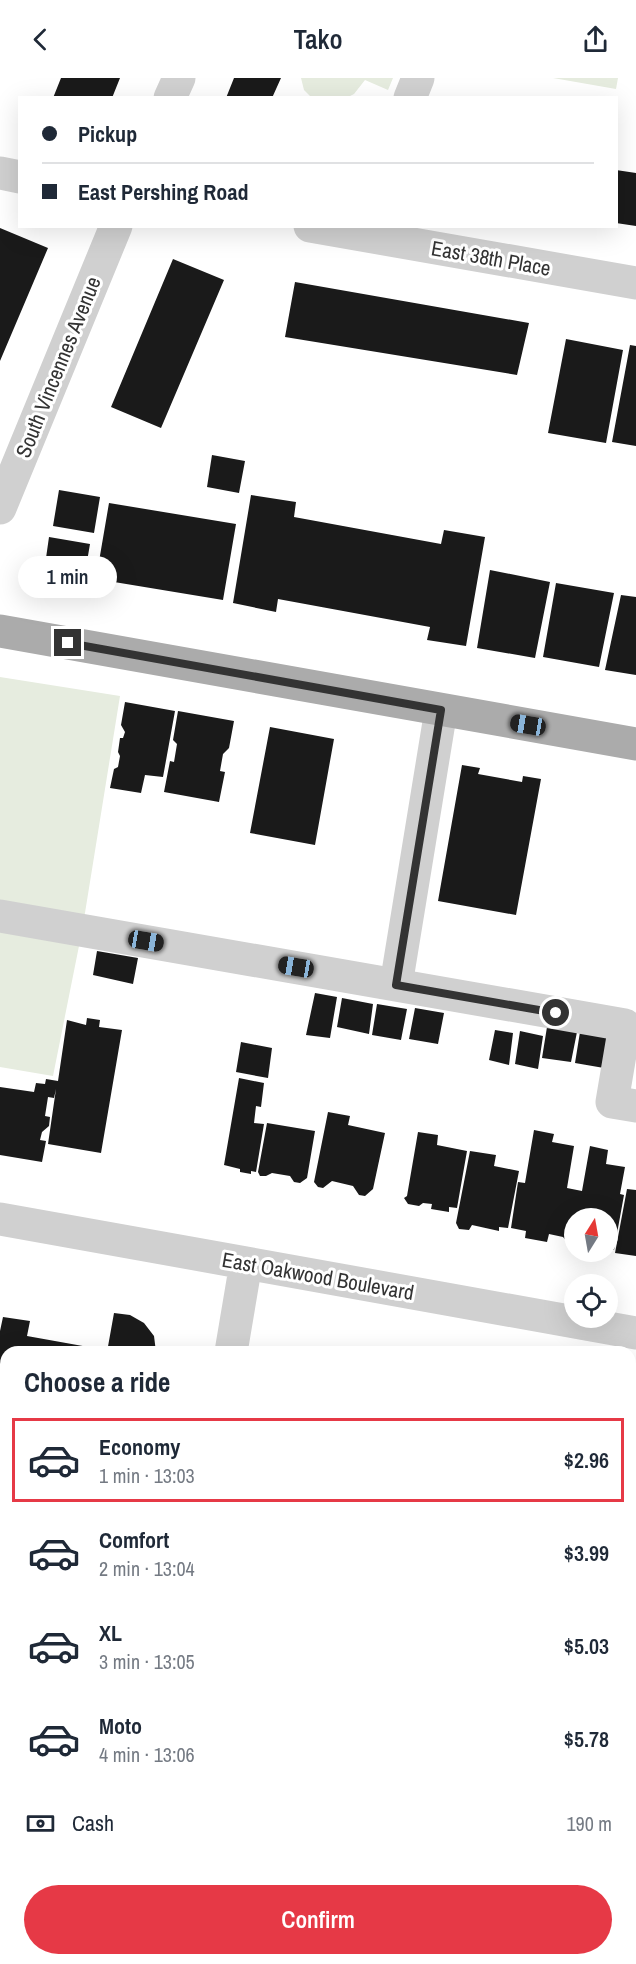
<!DOCTYPE html>
<html lang="en">
<head>
<meta charset="utf-8">
<style>
	body { margin:0; font-family:"Archivo Narrow",sans-serif; background:#f6f6f7; color:#1f2937; height:100vh; display:flex; flex-direction:column; font-size:22px; white-space:nowrap }
	* { box-sizing:border-box; margin:0 }
	p { font-size:20px; color:#747a83 }
	.icon { flex:none; width:33px; height:33px; fill:none; stroke:currentColor; stroke-width:2; stroke-linecap:round; stroke-linejoin:round }
	.map { position:relative; flex:1; overflow:hidden }
	.side { position:absolute; left:0px; top:1268px; width:636px; height:620px; display:flex; flex-direction:column; background:#fff; border-radius:18px 18px 0 0; box-shadow:0 6px 24px #0002 }
	.side>* { flex:none }
	.hud { position:absolute; left:18px; top:18px; width:600px; height:132px; border-radius:0px; box-shadow:0 6px 24px #0002; display:grid; align-content:center; height:132px; padding:0 24px; background:#fff }
	.needle { width:39px; rotate:11deg }
	.controls { position:absolute; left:564px; top:1130px; display:grid; gap:12px }
	.controls a { display:grid; place-items:center; width:54px; height:54px; border-radius:50%; background:#fff; box-shadow:0 6px 24px #0002; font-size:30px }
	.end { position:absolute; width:27px; height:27px; margin:-14px; border:8px solid #333; background:#fff; box-shadow:0 0 0 3px #fff }
	.from { border-radius:50% }
	.bubble { position:absolute; height:42px; border-radius:21px; background:#fff; box-shadow:0 6px 24px #0002; font-size:20px; font-weight:600; line-height:42px; text-align:center }
	.car { position:absolute; width:18px; height:36px; margin:-18px -9px; border-radius:8px; box-shadow:0 0 4px 2px #0007; background:linear-gradient(#222 24%,#8ab4d8 0 40%,#222 0 76%,#8ab4d8 0 86%,#222 0) }
	.hud b { display:flex; align-items:center; gap:21px; height:57px; font-size:22px }
	.hud b+b { border-top:2px solid #e0e1e3 }
	.hud i { width:15px; height:15px; background:#1f2937 }
	ul { padding:0; list-style:none }
	li { display:flex; align-items:center; gap:18px; height:84px; margin:0 12px 9px; padding:0 12px; border:3px solid transparent; border-radius:0px }
	li div { flex:1 }
	li b { display:block; font-size:22px }
	li em { font-style:normal; font-weight:600 }
	li.selected { border-color:#e63946 }
	li>.icon { width:54px; height:54px; stroke-width:1.5 }
	h2 { padding:0 24px; font-size:27px; line-height:72px }
	.pay { display:flex; align-items:center; gap:15px; height:66px; padding:0 24px; font-size:22px }
	.pay p { margin-inline-start:auto }
	.action { display:flex; gap:12px; margin-top:auto; padding:12px 24px }
	.action a { flex:1; height:69px; border-radius:36px; background:#e63946; color:#fff; font-size:24px; font-weight:600; line-height:69px; text-align:center }
	header { display:flex; justify-content:space-between; align-items:center; height:78px; padding:0 24px; background:#fff; font-size:27px; font-weight:600 }
	.map>svg:first-child { display:block }
	.green { fill:#e6ecdf }
	.building { fill:#1a1a1a }
	.lines { fill:none; stroke-linecap:round; stroke-linejoin:round }
	.path { stroke:#cdcdcd; stroke-width:4; stroke-dasharray:3 3; stroke-linecap:butt }
	.minor { stroke:#d0d0d0; stroke-width:33 }
	.major { stroke:#ababab; stroke-width:33 }
	.route { stroke:#333; stroke-width:8 }
	.labels { text-anchor:middle; dominant-baseline:central; stroke-width:6; stroke-linejoin:round; paint-order:stroke }
	.street-label { font-size:21px; fill:#333; stroke:#fff }
</style>
</head>
<body>
<header><svg class="icon" aria-label="back" viewBox="0 0 24 24"><path d="M15 5l-7 7 7 7"/></svg>Tako<svg class="icon" aria-label="share" viewBox="0 0 24 24"><path d="M12 15V3M7 8l5-5 5 5M5 13v7h14v-7"/></svg></header>
<div class="map">
<svg width="636" height="1886" viewBox="0 0 636 1886">
	<rect width="100%" height="100%" fill="#fff"/>
	<!-- green -->
	<path class="green" d="M301,0h92l-5,12 -23,-10 -11,14 -6,3 -36,1 -8,-8z
		M553,0h65l-2,11z
		M0,599l120,19 -36,223 -84,-14z
		M0,849l80,14 -27,135 -53,-9z
		M0,1397l6,1v305l-6,-1z
		M630,1746l6,6v59l-6,-1z"/>
	<!-- building -->
	<path class="building" d="M61,0h59l-8,20h-59z
		M234,0h47l-9,20h-46z
		M616,92l20,3v53l-20,-3z
		M0,150l48,20 -48,113z
		M173,181l51,21 -63,148 -50,-21z
		M295,204l234,41 -12,52 -232,-38z
		M566,261l57,11 -17,93 -58,-10z
		M630,267l6,1v100l-24,-4z
		M212,377l33,6 -6,32 -32,-6z
		M59,412l41,7 -6,36 -41,-7z
		M251,417l45,7 -2,15 147,27 3,-14 41,7 -19,109 -39,-6 3,-13 -152,-28 -2,13 -43,-9z
		M109,425l127,21 -13,76 -127,-21z
		M49,459l41,7 -6,35 -40,-7z
		M490,492l60,12 -15,76 -58,-10z
		M556,505l58,10 -15,74 -56,-10z
		M621,517l15,2v78l-31,-5z
		M125,624l50,9 -12,66 -18,-2 -4,18 -31,-5 4,-19 4,-2 2,-11 -2,-4 2,-14h3l2,-6 -4,-7z
		M178,633l56,10 -5,27 -6,6 -3,17 5,1 -6,30 -55,-10 6,-31 4,1 3,-18 -4,-4z
		M270,649l64,12 -19,106 -65,-12z
		M462,687l18,3 -2,6 44,8 1,-6 18,3 -25,136 -78,-14z
		M97,873l41,7 -5,26 -40,-9z
		M315,915l22,4 -7,41 -24,-3z
		M342,920l31,6 -4,30 -32,-7z
		M377,926l30,5 -6,31 -29,-5z
		M415,930l29,5 -6,31 -29,-5z
		M87,940l13,2 -1,7 23,3 -21,123 -53,-9 8,-55 -2,9 -6,-1 -3,19 5,1 -1,9 -7,6 -2,8 6,1 -4,21 -42,-7v-68l34,5 2,-9 9,1 1,-5 12,2 9,-61 19,5z
		M547,949l30,5 -6,30 -29,-4z
		M495,952l18,3 -4,32 -20,-5z
		M520,953l23,5 -5,33 -23,-5z
		M580,954l30,5 -6,31 -29,-5z
		M241,964l31,6 -4,30 -32,-6z
		M239,1000l25,5 -3,24 -5,-1 -2,17 10,1 -8,48 -5,-1v3l-11,-2v-3l-16,-4z
		M328,1034l22,4 -2,9 37,8 -12,56 -8,7 -6,-1 -6,-9 -21,-5 -9,7 -5,-1 -4,-5z
		M267,1045l48,8 -8,47 -7,5 -6,-1 -4,-6 -18,-3 -6,3h-6l-2,-4z
		M534,1052l20,4 -2,8 22,4 -7,42 15,3 8,-45 18,4 -2,14 19,3 -5,27 4,1 -10,55 -6,-1v-31h-34v27l-6,-2 -5,-6 -14,-3 -2,8 -22,-4 1,-7 -15,-3 7,-46 7,1z
		M418,1054l20,3 -1,10 30,6 -10,57 -8,-1v5l-18,-3 1,-5 -9,-1 -4,3 -11,-2 -4,-6 3,-2z
		M470,1073l26,4 -2,11 25,5 -11,57 -9,-1v4l-27,-6 -3,5 -10,-1 -3,-6z
		M627,1111l9,1v66l-21,-3z
		M114,1235l16,2 14,8 10,13 2,16h-49z
		M3,1239l27,4 -3,15 78,14 -99,2v87h-6v-108z
		M630,1607l6,1v39l-6,-1z
		M630,1659l6,1v38l-6,-1z
		M630,1711l6,1v20l-6,-7z
		M0,1845l6,1v35h9l-1,5h-14z
		M124,1881h88l-1,5h-65z
		M288,1881h133l10,2 -1,3h-143z"/>
	<g class="lines">
		<!-- path -->
		<path class="path" d="M0,1845l5,-25
			M40,1886l1,-5
			M100,1886l1,-5
			M136,1886v-2
			M233,1886l1,-5
			M265,1886l1,-5
			M455,1886l1,-5"/>
		<!-- minor -->
		<path class="minor" d="M170,20l9,-20
			M410,20l8,-20
			M0,95l20,4
			M310,148l326,57
			M0,430l116,-282
			M0,838l625,109 -13,77 24,4
			M396,907l45,-275
			M0,1141l636,114
			M231,1274l15,-89
			M630,1482l6,1
			M0,1744l6,1
			M630,1855l6,1"/>
		<!-- major -->
		<path class="major" d="M0,553l636,113"/>
	</g>
	<g class="lines">
		<!-- route -->
		<path class="route" d="M68,565l373,67 -45,275 160,28"/>
	</g>
	<g class="labels">
		<!-- street labels -->
		<g class="street-label">
			<text transform="translate(491 180) rotate(10)">East 38th Place</text>
			<text transform="translate(58 289) rotate(-68)">South Vincennes Avenue</text>
			<text transform="translate(318 1198) rotate(10)">East Oakwood Boulevard</text>
		</g>
	</g>
</svg>
<div class="controls">
<a><svg class="needle" viewBox="-14 -14 28 28"><path d="M0-13l5 13h-10z" fill="#e53935"/><path d="M0 13l5-13h-10z" fill="#747a83"/></svg></a>
<a><svg class="icon" aria-label="locate" viewBox="0 0 24 24"><circle cx="12" cy="12" r="6"/><path d="M12 2v4M12 18v4M2 12h4M18 12h4"/></svg></a>
</div>
<i class="end from" style="left:556px;top:935px"></i>
<i class="end" style="left:68px;top:565px"></i>
<div class="bubble" style="left:18px;top:478px;width:99px">1 min</div>
<i class="car" style="left:528px;top:647px;rotate:280deg"></i>
<i class="car" style="left:146px;top:863px;rotate:100deg"></i>
<i class="car" style="left:296px;top:889px;rotate:280deg"></i>
<div class="hud">
<b><i class="from"></i>Pickup</b>
<b><i></i>East Pershing Road</b>
</div>
<section class="side">
<h2>Choose a ride</h2>
<ul>
<li class="selected"><svg class="icon" aria-label="car" viewBox="0 0 24 24"><path d="M5 17H2v-5l4-1 3-4h7l3 4 3 1v5h-3M9 17h6M6 11h13"/><circle cx="7" cy="17" r="2"/><circle cx="17" cy="17" r="2"/></svg><div><b>Economy</b><p>1 min · 13:03</p></div><em>$2.96</em></li>
<li><svg class="icon" aria-label="car" viewBox="0 0 24 24"><path d="M5 17H2v-5l4-1 3-4h7l3 4 3 1v5h-3M9 17h6M6 11h13"/><circle cx="7" cy="17" r="2"/><circle cx="17" cy="17" r="2"/></svg><div><b>Comfort</b><p>2 min · 13:04</p></div><em>$3.99</em></li>
<li><svg class="icon" aria-label="car" viewBox="0 0 24 24"><path d="M5 17H2v-5l4-1 3-4h7l3 4 3 1v5h-3M9 17h6M6 11h13"/><circle cx="7" cy="17" r="2"/><circle cx="17" cy="17" r="2"/></svg><div><b>XL</b><p>3 min · 13:05</p></div><em>$5.03</em></li>
<li><svg class="icon" aria-label="car" viewBox="0 0 24 24"><path d="M5 17H2v-5l4-1 3-4h7l3 4 3 1v5h-3M9 17h6M6 11h13"/><circle cx="7" cy="17" r="2"/><circle cx="17" cy="17" r="2"/></svg><div><b>Moto</b><p>4 min · 13:06</p></div><em>$5.78</em></li>
</ul>
<div class="pay"><svg class="icon" aria-label="cash" viewBox="0 0 24 24"><path d="M3 7h18v10H3z"/><circle cx="12" cy="12" r="2"/></svg>Cash<p>190 m</p></div>
<div class="action"><a>Confirm</a></div>
</section>
</div>
</body>
</html>
